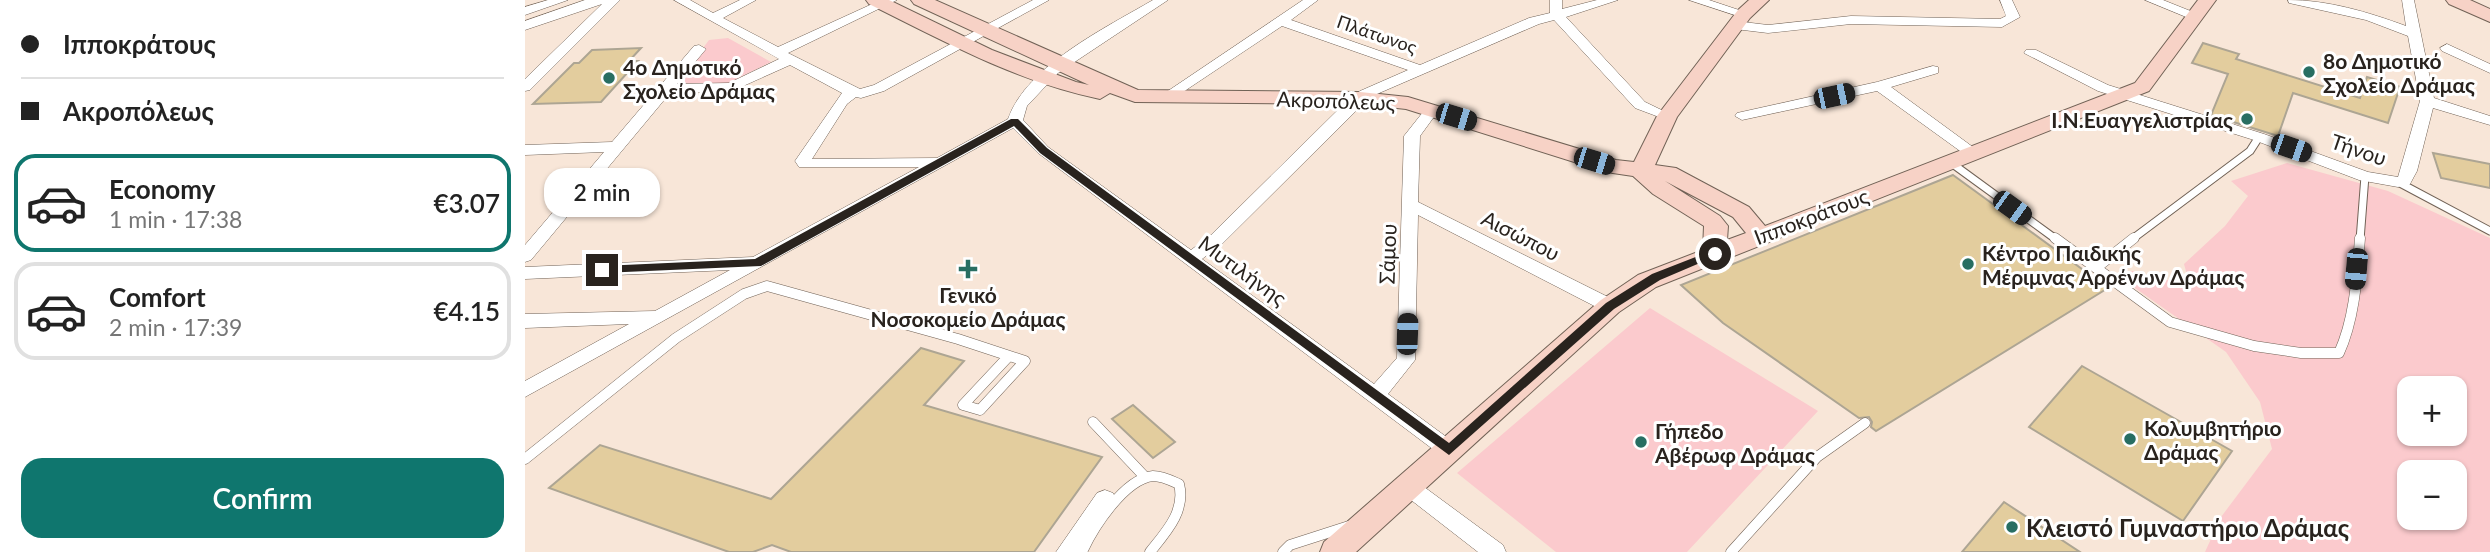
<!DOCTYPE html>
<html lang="en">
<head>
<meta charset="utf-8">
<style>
	body { margin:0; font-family:Lato,sans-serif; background:#f6f6f6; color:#222; height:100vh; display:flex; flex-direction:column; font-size:26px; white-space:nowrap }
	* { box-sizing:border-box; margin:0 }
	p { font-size:23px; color:#767676 }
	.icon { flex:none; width:38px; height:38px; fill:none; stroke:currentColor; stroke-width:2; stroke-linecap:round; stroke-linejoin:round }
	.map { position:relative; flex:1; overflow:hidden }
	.drawer { display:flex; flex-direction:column; background:#fff; width:525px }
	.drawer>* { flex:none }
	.top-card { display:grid; align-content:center; height:154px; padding:0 21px; background:#fff }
	.tools { position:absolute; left:1872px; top:376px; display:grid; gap:14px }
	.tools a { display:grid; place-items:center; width:70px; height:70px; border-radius:14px; background:#fff; box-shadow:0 2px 5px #0004; font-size:35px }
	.end { position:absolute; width:32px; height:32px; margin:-16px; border:9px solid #29231e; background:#fff; box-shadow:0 0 0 4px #fff }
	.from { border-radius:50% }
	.bubble { position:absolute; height:49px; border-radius:21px; background:#fff; box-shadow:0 2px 5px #0004; font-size:23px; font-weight:600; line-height:49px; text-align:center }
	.car { position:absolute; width:21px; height:42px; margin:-21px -10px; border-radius:9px; box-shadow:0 0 5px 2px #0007; background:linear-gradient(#222 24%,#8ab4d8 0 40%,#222 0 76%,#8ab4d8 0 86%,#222 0) }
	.top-card b { display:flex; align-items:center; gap:24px; height:66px; font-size:26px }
	.top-card b+b { border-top:2px solid #e0e0e0 }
	.top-card i { width:18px; height:18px; background:#222 }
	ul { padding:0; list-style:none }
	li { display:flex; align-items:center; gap:21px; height:98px; margin:0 14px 10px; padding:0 7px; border:4px solid #e0e0e0; border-radius:21px }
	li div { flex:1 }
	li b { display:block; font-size:26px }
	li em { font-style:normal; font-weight:600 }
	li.current { border-color:#0f766e }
	li>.icon { width:63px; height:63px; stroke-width:1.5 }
	.action { display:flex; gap:14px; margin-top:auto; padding:14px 21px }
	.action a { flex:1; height:80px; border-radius:21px; background:#0f766e; color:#fff; font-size:28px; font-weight:600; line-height:80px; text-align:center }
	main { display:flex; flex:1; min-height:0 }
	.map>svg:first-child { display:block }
	.green { fill:#fbcacd; fill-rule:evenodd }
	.building { fill:#e3cd9e; stroke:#ada593; stroke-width:2 }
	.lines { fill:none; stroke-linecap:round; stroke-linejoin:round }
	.lane-far1-casing { stroke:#716256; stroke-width:9 }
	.lane-casing { stroke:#716256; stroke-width:11 }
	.street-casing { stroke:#716256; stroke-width:1 }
	.secondary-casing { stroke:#716256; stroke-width:2 }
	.lane-far1 { stroke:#fff; stroke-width:7 }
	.lane { stroke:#fff; stroke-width:10 }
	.street { fill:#fff; fill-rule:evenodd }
	.secondary { fill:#f7d2c6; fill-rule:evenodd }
	.route { fill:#29231e }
	.poi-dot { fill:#286e62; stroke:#fff; stroke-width:2.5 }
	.labels { text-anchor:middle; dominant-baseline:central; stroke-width:6; stroke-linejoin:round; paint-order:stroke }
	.far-street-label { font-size:18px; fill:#29231e; stroke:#fff }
	.poi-label { font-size:21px; font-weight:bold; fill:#29231e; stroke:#fff; text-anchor:start }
	.street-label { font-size:21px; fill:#29231e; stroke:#fff }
	.near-poi-label { font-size:24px; font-weight:bold; fill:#29231e; stroke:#fff; text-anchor:start }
</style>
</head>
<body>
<main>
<section class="drawer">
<div class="top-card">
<b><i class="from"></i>Ιπποκράτους</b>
<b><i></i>Ακροπόλεως</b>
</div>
<ul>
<li class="current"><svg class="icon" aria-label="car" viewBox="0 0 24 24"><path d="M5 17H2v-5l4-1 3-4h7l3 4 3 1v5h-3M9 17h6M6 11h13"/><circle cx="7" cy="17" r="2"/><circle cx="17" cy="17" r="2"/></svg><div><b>Economy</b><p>1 min · 17:38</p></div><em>€3.07</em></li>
<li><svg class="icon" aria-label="car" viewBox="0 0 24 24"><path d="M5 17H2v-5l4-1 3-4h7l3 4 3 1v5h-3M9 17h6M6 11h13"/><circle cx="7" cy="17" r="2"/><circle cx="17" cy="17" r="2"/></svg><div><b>Comfort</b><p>2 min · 17:39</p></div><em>€4.15</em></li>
</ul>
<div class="action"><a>Confirm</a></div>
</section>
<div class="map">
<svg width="1965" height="552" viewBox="0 0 1965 552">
	<rect width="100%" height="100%" fill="#f8e6d8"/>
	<!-- green -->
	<path class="green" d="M203,38l43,24 -43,21 -52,1 33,-44z
		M1762,163l101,28 102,47v314h-285l16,-35 51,-68 -12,-47 -34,-50 -111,-78 18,-3 57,15 -6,-22 41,-38 23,-30 -17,-15zM1885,388h45v46h-45zM1885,472h45v46h-45z
		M1125,308l168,103 -131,141h-131l-99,-79z"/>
	<!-- building -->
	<path class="building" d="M1678,43l36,11 -3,5 124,39 7,-21 33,10 -12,36 -95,-30 -15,43 -67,-21 17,-41 -36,-11z
		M116,48l-12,13h9l-37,41 -68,2 41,-41h5l13,-13z
		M1908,153l57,11v24l-49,-10z
		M1428,175l155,113 -232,143 -5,-4 1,-5 -3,-5 -10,1 -136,-95 -42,-38z
		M396,348l43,13 -40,44 178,52 -68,95h-243l-19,-7 -19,7h-24l-180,-64 51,-43 171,54z
		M1557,366l150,85 -49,70 -154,-94z
		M608,405l42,37 -22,16 -41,-39z
		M1479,502l76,50h-118z"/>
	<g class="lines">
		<!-- lane-far1 casing -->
		<g class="lane-far1-casing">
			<path id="lane-far1" d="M1425,162l107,78
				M1873,182l92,49
				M1606,240l119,-89 9,-14
				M1835,240l5,-64"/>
		</g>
		<!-- lane casing -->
		<g class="lane-casing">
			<path id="lane" d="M1530,238l115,84 84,24 47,7h38c16,-35 18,-77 21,-115
				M1571,268l38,-30
				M568,422l52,55
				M0,459l151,-121 68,-44 23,-8 191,53 67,22 -45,49 -17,-5 45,-48
				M557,552c11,-24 42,-73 71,-76 9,0 17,4 26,8 7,27 -13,48 -29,68
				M758,552l7,-7 59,-19
				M1206,552l86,-95 48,-34"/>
		</g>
		<!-- street casing -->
		<g class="street-casing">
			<path id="street" d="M23,0h20l-43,15v-8z
				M60,0h35l-90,90 -5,1v-12l77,-75 -77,26v-9z
				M149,0h16l23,13 27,-13h16l-33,18 55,29 103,-47h16l-109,53 72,36 14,-4 159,-85h16l-165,91 -23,7 -5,-1 -9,7 -35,55 125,-1 71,-39c18,-53 99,-92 145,-119h15l-110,73 -31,33 -4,14 25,27 143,103 20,-15 138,-136 11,-8 48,-21 -126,-44 -111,74h-10l-2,-3 144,-97h15l-27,20 129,45 109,-47 21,-5v-13h12v9l35,-9h21l-52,17 79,85 29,14 -7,4 -32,-12 -81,-88 -15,4 -169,73 -147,146 -21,16 172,125 23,-26 7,-222 23,-29h10l2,3 -19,26 -2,66 198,99 3,5 -3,5h-12l-186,-96 -3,145 -27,34 68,50 3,6 -3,6 -7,2 -7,-2 -404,-303 -25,-25 -488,269v-16l104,-57 -104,4v-14l130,-3 75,-41 -205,9v-12l228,-10 166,-90h-120l-4,-6 47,-68 -52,-28 -58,26 -62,2 -139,167 -6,2v-17l79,-93 -79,3v-10l87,-3 82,-96 5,-1 7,4 -29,35 52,-1 50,-24z
				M1164,0h20l42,14 -7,4z
				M1475,0h12l8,17 -18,10 -151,-3 -83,9 -33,-4 -7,-4 7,-4 33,4 83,-9 149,3 6,-3z
				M1620,0h18l40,16 -7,4 -5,-1z
				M1763,0c40,0 80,12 118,26l-4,-26h12l20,98 56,18v9l-57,-17 -16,63 -7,13 -12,3 -39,-7 -105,-40 -156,-49 -74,-38 2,-3h10l72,35 156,49 104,38 30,5 22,-76 -12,-65 -42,-16 -77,-17z
				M1922,44l43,20v9l-48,-22 -2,-3z
				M1408,66l5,1v6l-47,14 86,63 3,3 -3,3h-10l-90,-65 -135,29 -7,-4 2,-3 140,-31z
				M884,478l7,3 87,64 3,7h-28l-76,-59 -4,-6 4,-6z
				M580,490l8,3 3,6 -36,53h-24l41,-59z"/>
		</g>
		<!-- secondary casing -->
		<g class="secondary-casing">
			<path id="secondary" d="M341,0h23l103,50 84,32 13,3 -175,-81 -3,-4h24l203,90 222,2 48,5 208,63 18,2 23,-46 81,-106 11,-10h20l-19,18 -73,99 -22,48 21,3 73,39 16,19 370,-143 63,-83h18l-67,91 -493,196 -37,25 -263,240h-36l4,-10 277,-242 37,-25 65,-25 1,-24 -51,-32 -20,-18 -27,-4 -200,-63 -46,-5 -225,-2 -25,-9 -10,6c-83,-17 -156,-58 -231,-95zM1140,181l68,36 13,16 -19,7 1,-14 -8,-10z
				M1921,0h24l20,9v13l-41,-18z"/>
		</g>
		<!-- lane-far1 -->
		<use href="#lane-far1" class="lane-far1"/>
		<!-- lane -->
		<use href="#lane" class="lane"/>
		<!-- street -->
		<use href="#street" class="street"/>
		<!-- secondary -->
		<use href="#secondary" class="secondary"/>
	</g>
	<!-- route -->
	<path class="route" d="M486,119h7l29,29 402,295 157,-140 46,-29 59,-23h8l2,3 -61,26 -46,29 -165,146 -409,-302 -26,-27 -253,140 -159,7 -5,-3 5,-4 153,-7z"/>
	<!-- markers -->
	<g class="poi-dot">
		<circle cx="1784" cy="72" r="7"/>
		<circle cx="84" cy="78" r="7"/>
		<circle cx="1722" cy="119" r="7"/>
		<circle cx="1443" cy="264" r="7"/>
		<path d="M439.5 258.5h7v7h7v7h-7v7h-7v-7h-7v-7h7z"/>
		<circle cx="1605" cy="439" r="7"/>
		<circle cx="1116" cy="442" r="7"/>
		<circle cx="1487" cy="527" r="7"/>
	</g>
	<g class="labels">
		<!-- far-street labels -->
		<g class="far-street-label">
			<text transform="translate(852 34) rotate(19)">Πλάτωνος</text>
		</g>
		<!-- poi labels -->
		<g class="poi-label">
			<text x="1798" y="60">8ο Δημοτικό<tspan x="1798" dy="24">Σχολείο Δράμας</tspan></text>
			<text x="98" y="66">4ο Δημοτικό<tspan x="98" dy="24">Σχολείο Δράμας</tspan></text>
			<text x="1708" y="119" text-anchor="end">Ι.Ν.Ευαγγελιστρίας</text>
			<text x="1457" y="252">Κέντρο Παιδικής<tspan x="1457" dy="24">Μέριμνας Αρρένων Δράμας</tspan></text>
			<text x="443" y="294" text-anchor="middle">Γενικό<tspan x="443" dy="24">Νοσοκομείο Δράμας</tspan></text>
			<text x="1619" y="427">Κολυμβητήριο<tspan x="1619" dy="24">Δράμας</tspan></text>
			<text x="1130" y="430">Γήπεδο<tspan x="1130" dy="24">Αβέρωφ Δράμας</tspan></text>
		</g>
		<!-- street labels -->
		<g class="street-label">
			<text transform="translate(811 100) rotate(2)">Ακροπόλεως</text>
			<text transform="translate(1834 149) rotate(19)">Τήνου</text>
			<text transform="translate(1286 216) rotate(-21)">Ιπποκράτους</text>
			<text transform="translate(996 235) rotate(27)">Αισώπου</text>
			<text transform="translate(862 254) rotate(-88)">Σάμου</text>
			<text transform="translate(718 270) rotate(36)">Μυτιλήνης</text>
		</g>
		<!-- near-poi labels -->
		<g class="near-poi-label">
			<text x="1501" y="527">Κλειστό Γυμναστήριο Δράμας</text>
		</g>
	</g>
</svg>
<div class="tools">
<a>+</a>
<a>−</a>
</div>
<i class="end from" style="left:1190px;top:254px"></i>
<i class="end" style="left:77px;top:270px"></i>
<div class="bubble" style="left:19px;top:168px;width:116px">2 min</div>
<i class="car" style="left:1309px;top:96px;rotate:78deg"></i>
<i class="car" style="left:931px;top:117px;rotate:107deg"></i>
<i class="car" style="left:1766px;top:148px;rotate:109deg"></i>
<i class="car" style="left:1069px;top:161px;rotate:107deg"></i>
<i class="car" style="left:1487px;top:208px;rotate:126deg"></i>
<i class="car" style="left:1831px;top:269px;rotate:185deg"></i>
<i class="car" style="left:882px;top:334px;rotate:2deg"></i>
</div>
</main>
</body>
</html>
